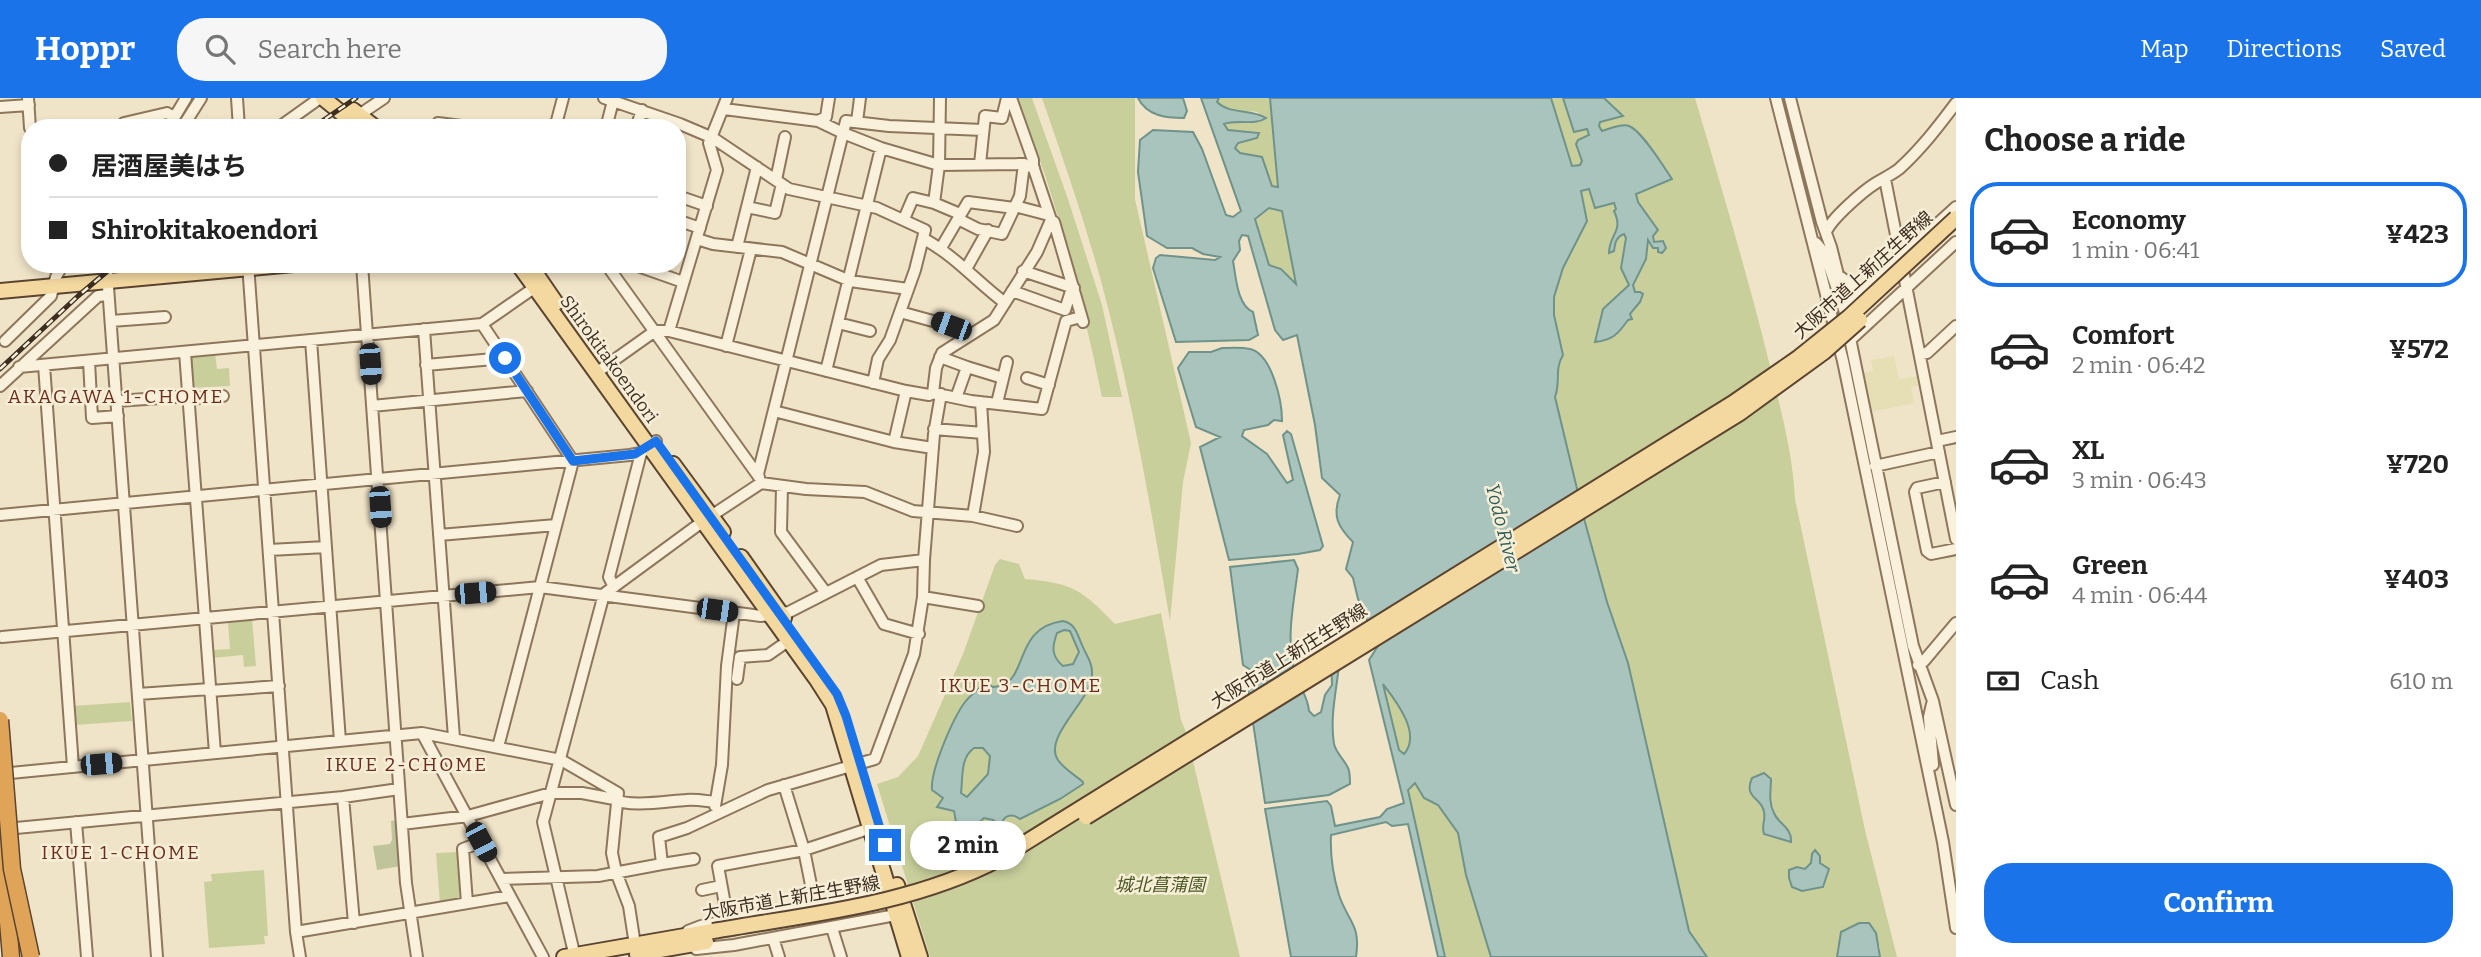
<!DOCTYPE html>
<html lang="en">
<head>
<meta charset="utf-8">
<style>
	body { margin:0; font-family:Bitter,"Noto Sans JP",serif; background:#f6f6f6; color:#222; height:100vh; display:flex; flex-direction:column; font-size:26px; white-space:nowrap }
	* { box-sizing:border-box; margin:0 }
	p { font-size:23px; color:#767676 }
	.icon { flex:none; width:38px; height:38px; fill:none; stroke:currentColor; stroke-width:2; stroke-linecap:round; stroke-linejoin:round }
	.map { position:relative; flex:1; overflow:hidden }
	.details { display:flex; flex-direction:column; background:#fff; width:525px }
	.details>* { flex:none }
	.hud { position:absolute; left:21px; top:21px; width:665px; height:154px; border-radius:28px; box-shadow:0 4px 10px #0003; display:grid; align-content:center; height:154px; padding:0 28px; background:#fff }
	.end { position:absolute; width:32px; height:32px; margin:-16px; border:9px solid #1a73e8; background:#fff; box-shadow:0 0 0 4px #fff }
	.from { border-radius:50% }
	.bubble { position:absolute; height:49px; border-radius:24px; background:#fff; box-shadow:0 4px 10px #0003; font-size:23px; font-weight:700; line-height:49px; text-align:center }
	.car { position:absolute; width:21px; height:42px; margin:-21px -10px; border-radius:9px; box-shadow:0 0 5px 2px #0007; background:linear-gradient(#222 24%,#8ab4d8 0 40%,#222 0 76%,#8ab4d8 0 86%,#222 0) }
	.hud b { display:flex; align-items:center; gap:24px; height:66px; font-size:26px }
	.hud b+b { border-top:2px solid #e0e0e0 }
	.hud i { width:18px; height:18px; background:#222 }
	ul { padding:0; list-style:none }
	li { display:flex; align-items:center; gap:21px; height:105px; margin:0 14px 10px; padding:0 14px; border:4px solid transparent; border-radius:28px }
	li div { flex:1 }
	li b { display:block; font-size:26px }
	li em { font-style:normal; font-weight:700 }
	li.selected { border-color:#1a73e8 }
	li>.icon { width:63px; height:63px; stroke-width:1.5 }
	h2 { padding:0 28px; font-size:32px; line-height:84px }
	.pay { display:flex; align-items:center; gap:18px; height:77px; padding:0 28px; font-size:26px }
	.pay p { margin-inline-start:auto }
	.action { display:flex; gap:14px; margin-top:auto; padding:14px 28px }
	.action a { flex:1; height:80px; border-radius:28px; background:#1a73e8; color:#fff; font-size:28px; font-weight:700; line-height:80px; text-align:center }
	header { display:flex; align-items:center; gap:42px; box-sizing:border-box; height:98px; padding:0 35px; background:#1a73e8; color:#fff }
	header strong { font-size:33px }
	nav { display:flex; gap:38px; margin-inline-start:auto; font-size:24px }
	.search { width:490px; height:63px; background:#f6f6f6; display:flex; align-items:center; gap:18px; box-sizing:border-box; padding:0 24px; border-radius:28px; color:#767676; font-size:26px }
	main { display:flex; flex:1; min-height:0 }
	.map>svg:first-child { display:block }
	.farmland { fill:#e6deb5 }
	.green { fill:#c9cf9b; fill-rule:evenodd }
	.cemetery { fill:#bfc49a }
	.water { fill:#a9c4bc; stroke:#6f938a; stroke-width:2; fill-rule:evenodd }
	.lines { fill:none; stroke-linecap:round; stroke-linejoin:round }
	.minor-casing { stroke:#8d765c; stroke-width:14 }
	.major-casing { stroke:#5b4430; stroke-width:18 }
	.highway-casing { stroke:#5b4430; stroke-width:19 }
	.minor { stroke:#faf1dc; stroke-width:10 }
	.major { stroke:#f3d9a0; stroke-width:14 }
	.highway { stroke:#e0a458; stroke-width:16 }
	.rail-casing { stroke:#3d2e20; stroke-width:5 }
	.rail { stroke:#f7eed8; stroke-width:2.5; stroke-dasharray:8; stroke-linecap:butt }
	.major-bridge-casing { stroke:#5b4430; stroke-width:18; stroke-linecap:butt }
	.highway-bridge-casing { stroke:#5b4430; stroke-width:19; stroke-linecap:butt }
	.major-bridge { stroke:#f3d9a0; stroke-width:14 }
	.highway-bridge { stroke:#e0a458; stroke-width:16 }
	.route { stroke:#1a73e8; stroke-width:9 }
	.labels { text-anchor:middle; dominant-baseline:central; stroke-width:5; stroke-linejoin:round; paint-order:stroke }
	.street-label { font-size:18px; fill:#3d2e20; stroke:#f7eed8 }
	.park-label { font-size:18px; font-style:italic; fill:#4d5a26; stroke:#f7eed8 }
	.neighbourhood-label { font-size:19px; letter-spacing:2px; fill:#6b2e1e; stroke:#f7eed8 }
	.water-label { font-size:19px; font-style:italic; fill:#2f5d5a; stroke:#f7eed8 }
</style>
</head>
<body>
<header>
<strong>Hoppr</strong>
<div class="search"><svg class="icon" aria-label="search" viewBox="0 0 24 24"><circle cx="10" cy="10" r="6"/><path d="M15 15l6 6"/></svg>Search here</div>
<nav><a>Map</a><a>Directions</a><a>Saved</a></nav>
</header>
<main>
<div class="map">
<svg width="1956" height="859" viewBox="0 0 1956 859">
	<rect width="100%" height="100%" fill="#f0e4c8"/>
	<!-- farmland -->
	<path class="farmland" d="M1894,258l5,23 18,-3 1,10 -7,1 3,16 -43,9 -8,-39 10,-2 -2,-11z"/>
	<!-- green -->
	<path class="green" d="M1014,0h18l36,101 34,106 20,92h-20c-15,-73 -33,-147 -56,-219 -9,-27 -21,-53 -32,-80z
		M1042,0h93v101l56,244 -8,39 -13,139c-19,-113 -39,-229 -69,-340 -17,-62 -38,-122 -59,-183z
		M1219,0h51l9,89 -7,-1 -10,-29 -23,-4 -4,-5 3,-5 19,-5 -10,-7 -19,-1 -4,-6 9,-3 27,1 -2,-10 -33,-3 -8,-7z
		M1551,0h12l10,34 14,-3 3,7 -11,4 3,21 -2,4 -8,1z
		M1604,0h91c26,88 52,175 74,264 11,45 24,91 26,137l70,331 32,127h-17v-11l-42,-2 -1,13h-130l-18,-26 -61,-268 -21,-61 -22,-80 -30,-125c6,-16 -1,-27 8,-42l-9,-40v-18l9,-29 24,-46 -6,-31 8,-3 6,20 18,-6 3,7 -2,2c5,11 6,19 -2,28l3,3 5,-6 4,-2 2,4 -5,30 8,17 -26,24 -4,21 17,6 24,-34 -7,-17 13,-26 2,-19 14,13c-11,-16 -23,-40 -26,-60l36,-13 -47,-55 -23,6 -3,-5 1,-4 22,-6zM1812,756l8,9 9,6 -12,20 -15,2 -5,-24 7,2 7,-6z
		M1269,110l13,3 14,74 -15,-16 -12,-4 -14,-46z
		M215,255l2,16 12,-1 1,18 -38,2 -3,-29 3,-3z
		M1000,461l19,5 6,15c48,4 57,11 90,45l46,-11 20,107 5,12 54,225h-310l-53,-173 21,-7 20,-21 45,-102 32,-89z
		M252,521l4,47 -12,1 -1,-12 -31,3v-8l18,-1 -2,-27z
		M1383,584c12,18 40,52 21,72l-5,-4z
		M130,604l2,19 -58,4 -1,-19z
		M1415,685l9,15 14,7 20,28 8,42 25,82h-46l-37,-167z
		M460,754l3,44 -2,4 -21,3 -4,-50z
		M264,772l4,66h-4l1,8 -56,4 -5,-66 8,-1 -1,-7z"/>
	<!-- cemetery -->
	<path class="cemetery" d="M398,722l3,46 -24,4 -4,-24 17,-2 2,-4 -1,-19z"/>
	<!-- water -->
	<path class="water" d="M1138,0h45l4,13 -3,7c-18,0 -37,-2 -46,-20z
		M1201,0h18l-2,4c13,13 33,6 49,16 -11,8 -29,1 -42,6l4,6 31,3 -2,5 -19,5 -3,5 5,5 22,4 10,29 6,1 -8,-89h281l21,68 8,-1 2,-4 -6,-17 2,-4 11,-5 -2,-6 -13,3 -11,-34h41l19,18 -23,6 -1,4 3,5c7,-2 20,-8 27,-5 13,5 35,41 43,53l-36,15 2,8 20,28 -5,6 1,6 9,-1 3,7 -4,5 -4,-1v-4h-5l-5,-8 -2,19 -13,26 2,7h5l3,2 -3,8 -10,12 2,5 -4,1c-10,14 -15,20 -33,22l8,-33 26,-24 -8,-17 5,-30 -2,-4c-8,3 -9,9 -10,17l-5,2c0,-19 15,-21 5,-42l2,-2 -2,-6 -19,5 -6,-19 -8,2 6,30 -24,47 -9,29v18l9,40c-9,15 -2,26 -8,42l30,125 22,80 21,61 61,268 18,26h-216l-25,-82 -8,-42 -20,-28 -14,-7 -9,-15 -7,7 37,167h-7l-30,-133 -16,2 -6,-4 -55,13c-1,20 2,40 8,60 9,27 22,29 17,62h-65l-26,-148 62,-8 4,5 4,20 45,-9 7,-8 17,-6 -35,-143 9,-14 -20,-47 -5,-21 -7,-9 7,-27c-15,-15 -21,-26 -13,-47l-18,-17 -7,-53 -18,-90 -14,5 -8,-10 -27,-94 -6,-1 -3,6 1,9 -7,11c3,16 4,44 20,51l5,23 -9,5 -73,2 -23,-74 3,-10 4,-3 55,5 5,-3 -17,-3 -11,-6h-25l-20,-12 -9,-64 2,-32 13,-10 40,2 9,17 24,66 7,2 8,-6zM1269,110l13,3 14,73 -15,-15 -12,-4 -14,-46zM1383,586c13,17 39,50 21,70l-5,-4z
		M1222,250c8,0 19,-1 28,1 22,5 32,52 32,72l-8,-1 -6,5 -24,5 -2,6 25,18 20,29 6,-3 -10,-45 4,-4 4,3 32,112 -3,4 -22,4 -69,6 -29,-113 20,-10 -24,-10 -18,-59 11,-16h22z
		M1294,462l4,9c-4,32 -12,68 -4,100 3,16 14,26 15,42l5,5 7,-4 4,-17 7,-10 -1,-29 9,-5c-1,32 -11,61 -6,93 2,9 10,15 14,24 2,4 2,11 2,16l-21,11 -64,8 -17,-114 9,-15 -14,-9 -13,-98z
		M1063,523c13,3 14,13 19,24 4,10 11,18 10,30 0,25 -50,62 -34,85 6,9 17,15 25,22v2l-23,15 -40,20c-9,-7 -17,-3 -19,7l-8,-6 -9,-2 -9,8 -19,-4 -2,-11 -17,-4 6,-9 -11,-8c-2,-19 21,-72 33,-88 5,-7 14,-13 20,-19l8,4c38,-1 17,-59 70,-66zM1064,532l6,1 9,21 -6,12 -10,2c-12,-10 -11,-19 -6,-33zM974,650h9l7,8 -2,18 -21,23 -6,-4c2,-16 -1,-35 13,-45z
		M1764,675l7,6c0,11 -3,23 3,34 5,12 18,14 17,29l-27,-8c-3,-9 2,-14 0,-22 -2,-15 -21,-13 -12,-34z
		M1815,752l5,6v7l9,6 -6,18 -21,4 -10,-4 -3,-9v-8l8,-3 8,2 6,-6 1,-9z
		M1859,825h10l7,10 4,24h-43l4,-25z"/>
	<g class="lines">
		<!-- minor casing -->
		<g class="minor-casing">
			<path id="minor" d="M28,0l2,30
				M237,0l2,30
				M604,0l76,26 33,14 76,51 88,19 48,22 -10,40 -25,70 -12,19 -5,24
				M1011,0l22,62v6l18,54 3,2 29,100
				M1776,0l67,263 100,481 13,86
				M1790,0l32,124 9,25 7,28 24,19
				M0,9l29,-2
				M724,11l94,12 25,12 38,15 58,17 84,-1 11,4
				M359,17l25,-17
				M818,23l8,-4 3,-19
				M857,24l3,-24
				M124,25l43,-10 7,4
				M168,30l18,-30
				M182,30l19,-30
				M278,30l42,-30
				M435,30l3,-5 39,5
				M555,30l8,-30
				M606,30l7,-27
				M636,30l6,-18
				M980,66l5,-48 17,2 5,-20
				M1885,81l71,360
				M776,82l9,-43
				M678,98l29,10
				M934,105l5,-38 1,-67
				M1015,108l34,9
				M747,109l28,6 7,-29
				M904,121l9,-21 21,5 26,11
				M958,121l20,10 24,5 18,-38 4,-32
				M677,122l23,8
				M1826,134c5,-13 37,-41 50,-49 8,-5 15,-8 23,-14 22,-20 39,-42 57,-66
				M697,141l16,5 69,8 68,29 58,8
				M924,141c30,16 53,43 81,64
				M1816,145l9,11 19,55 69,337 20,55 23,104
				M737,149l20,-80
				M941,150l27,-46 46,6
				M248,166l48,668 4,25
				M362,166l44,619 11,74
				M606,166l153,213
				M632,166l51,18
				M966,171l22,-39
				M137,172l5,-6
				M1023,173l51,17
				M107,175l50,684
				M1012,193l53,19 7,-22
				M1844,211l112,-102
				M900,214l51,14 15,12
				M111,223l54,-4
				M838,225l32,8
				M482,226l91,137 -75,286
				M424,231l30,409
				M669,233l48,-161 -8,-27 18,-45
				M311,242l29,401
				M5,243l46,-45 5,-19 7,-13
				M1849,243l107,-99
				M726,248l25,-97
				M185,254l30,401
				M1920,256l7,-1 29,-27
				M940,259l27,10
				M89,263l3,57 26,-2
				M44,267l29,402
				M426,267l79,-7
				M19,269l463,-43 52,-36
				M826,273l55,-223
				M596,275l59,-42h14l237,60 23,4 4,-2 38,8 71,8 24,-88 15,-4
				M1027,280l22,7
				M0,288l98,-90 10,-1
				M933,295l3,-25 6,-15 52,-33 43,-68 14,-32
				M956,300l11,-31 36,11
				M189,301l34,-3
				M117,303l72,-5
				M997,305l10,-41
				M372,308l155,-15
				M774,313l120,31 39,6
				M934,331l49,4
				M1937,343l19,-4
				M894,344l12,-51
				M1875,368l64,-14
				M758,376l88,-353 43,5 94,4
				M1945,384l-28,6 -2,4 12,59 4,3 25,-5
				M782,388l-1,46 45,61
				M0,417l630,-60 11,-2 15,-12
				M973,418l11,-64 -3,-50
				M439,437l117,-10
				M269,452l57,-3
				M857,479l27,47 35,10
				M614,489l-5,-10 32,-124
				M923,499l55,9
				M2,539l538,-50 221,29 28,-4 92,-47 43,-5
				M1918,567l6,-4 32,-38
				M737,581l3,-22 28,-2 20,-14
				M210,593l69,-5
				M138,596l72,-5
				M1932,606l-3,13 4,48
				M422,635l121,224
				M0,676l422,-41 139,27 57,33 -6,60 4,19 13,34 6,39
				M784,687l20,65 11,55
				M343,699l11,126
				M715,708l7,-41 5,-99 7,-53
				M76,724l11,135
				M402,726l66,-8 83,-23h31l32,6c15,9 54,2 72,1 10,-1 19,1 29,2
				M16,730l327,-31 56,-8
				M662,766l32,-5
				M501,781l97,-3 64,-12 -3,-27 28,-9 81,-38 107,-31 39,-105 9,-57 1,-37 10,-126 7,-40
				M702,792l19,-4
				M467,805l-4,-54 18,-7
				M728,823l-10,-55 86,-16 67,-22
				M832,830l9,29
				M688,833l13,-5 53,-11 134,-23
				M296,834l214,-36
				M773,840l6,19
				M696,851l38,-4 167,-31
				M575,859l-32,-135 61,-228 98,-72 59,-39 45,6 59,3 48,19 60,5 44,10"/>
		</g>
		<!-- major casing -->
		<g class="major-casing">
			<path id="major" d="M323,0l37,30
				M353,12l23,18
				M518,166l299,416 16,25 76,252
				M530,167l26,38
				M0,193l294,-27
				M673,366l50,68
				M741,459l43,61
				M897,787l23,72
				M637,856l69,-12
				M564,859l149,-26"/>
		</g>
		<!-- highway casing -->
		<g class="highway-casing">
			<path id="highway" d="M0,729l11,130"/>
		</g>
		<!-- minor -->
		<use href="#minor" class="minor"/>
		<!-- major -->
		<use href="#major" class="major"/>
		<!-- highway -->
		<use href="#highway" class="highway"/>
		<!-- rail casing -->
		<g class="rail-casing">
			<path id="rail" d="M312,30l44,-30
				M0,271l78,-73 38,-32"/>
		</g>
		<!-- rail -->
		<use href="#rail" class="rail"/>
		<!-- major-bridge casing -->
		<g class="major-bridge-casing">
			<path id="major-bridge" d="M1086,719l654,-404 84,-61 36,-32
				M713,833c97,-17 198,-26 286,-72l734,-456 65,-45 51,-41 107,-99"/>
		</g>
		<!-- highway-bridge casing -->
		<g class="highway-bridge-casing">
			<path id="highway-bridge" d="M0,622l12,149 19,88"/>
		</g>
		<!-- major-bridge -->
		<use href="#major-bridge" class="major-bridge"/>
		<!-- highway-bridge -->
		<use href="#highway-bridge" class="highway-bridge"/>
	</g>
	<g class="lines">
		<!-- route -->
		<path class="route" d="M505,260l68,103 62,-7 21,-13 181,253 9,22 39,129"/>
	</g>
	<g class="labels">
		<!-- street labels -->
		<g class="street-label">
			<text transform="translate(1863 177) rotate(-42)">大阪市道上新庄生野線</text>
			<text transform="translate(609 261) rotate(54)">Shirokitakoendori</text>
			<text transform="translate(1289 558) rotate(-32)">大阪市道上新庄生野線</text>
			<text transform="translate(791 800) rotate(-10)">大阪市道上新庄生野線</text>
		</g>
		<!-- park labels -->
		<g class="park-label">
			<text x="1160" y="787">城北菖蒲園</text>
		</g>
		<!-- neighbourhood labels -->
		<g class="neighbourhood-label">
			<text x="116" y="298">AKAGAWA 1-CHOME</text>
			<text x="1021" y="587">IKUE 3-CHOME</text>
			<text x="407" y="666">IKUE 2-CHOME</text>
			<text x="121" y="754">IKUE 1-CHOME</text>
		</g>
		<!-- water labels -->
		<g class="water-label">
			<text transform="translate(1503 430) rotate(76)">Yodo River</text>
		</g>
	</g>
</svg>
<i class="end from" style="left:505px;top:260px"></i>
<i class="end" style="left:885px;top:747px"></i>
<div class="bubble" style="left:910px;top:723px;width:116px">2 min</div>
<i class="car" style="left:951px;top:228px;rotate:290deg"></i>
<i class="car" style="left:370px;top:266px;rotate:176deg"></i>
<i class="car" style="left:380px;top:409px;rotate:176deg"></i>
<i class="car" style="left:475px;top:495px;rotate:85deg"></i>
<i class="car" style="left:717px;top:512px;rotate:98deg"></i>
<i class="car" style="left:101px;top:666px;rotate:85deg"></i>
<i class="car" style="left:481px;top:744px;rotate:152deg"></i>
<div class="hud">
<b><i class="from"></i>居酒屋美はち</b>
<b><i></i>Shirokitakoendori</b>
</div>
</div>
<section class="details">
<h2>Choose a ride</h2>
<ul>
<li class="selected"><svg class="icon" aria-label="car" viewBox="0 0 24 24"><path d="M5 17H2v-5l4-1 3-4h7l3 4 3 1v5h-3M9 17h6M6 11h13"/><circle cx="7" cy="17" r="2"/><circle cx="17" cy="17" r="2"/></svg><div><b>Economy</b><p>1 min · 06:41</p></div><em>¥423</em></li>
<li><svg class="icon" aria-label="car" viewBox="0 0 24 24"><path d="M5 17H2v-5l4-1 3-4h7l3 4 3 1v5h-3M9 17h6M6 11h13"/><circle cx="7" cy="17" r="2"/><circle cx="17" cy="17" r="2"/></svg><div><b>Comfort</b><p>2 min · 06:42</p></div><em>¥572</em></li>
<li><svg class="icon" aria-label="car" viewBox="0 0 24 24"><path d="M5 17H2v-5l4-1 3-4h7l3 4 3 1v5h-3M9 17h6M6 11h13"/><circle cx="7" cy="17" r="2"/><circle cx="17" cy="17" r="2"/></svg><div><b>XL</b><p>3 min · 06:43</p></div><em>¥720</em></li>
<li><svg class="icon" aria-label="car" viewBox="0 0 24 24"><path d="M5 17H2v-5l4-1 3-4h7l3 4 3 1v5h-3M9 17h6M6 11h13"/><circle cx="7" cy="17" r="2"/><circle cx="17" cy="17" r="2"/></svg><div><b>Green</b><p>4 min · 06:44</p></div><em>¥403</em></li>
</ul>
<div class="pay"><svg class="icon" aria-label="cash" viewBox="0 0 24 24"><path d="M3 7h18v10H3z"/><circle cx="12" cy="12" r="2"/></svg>Cash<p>610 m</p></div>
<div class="action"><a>Confirm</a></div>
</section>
</main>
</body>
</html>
